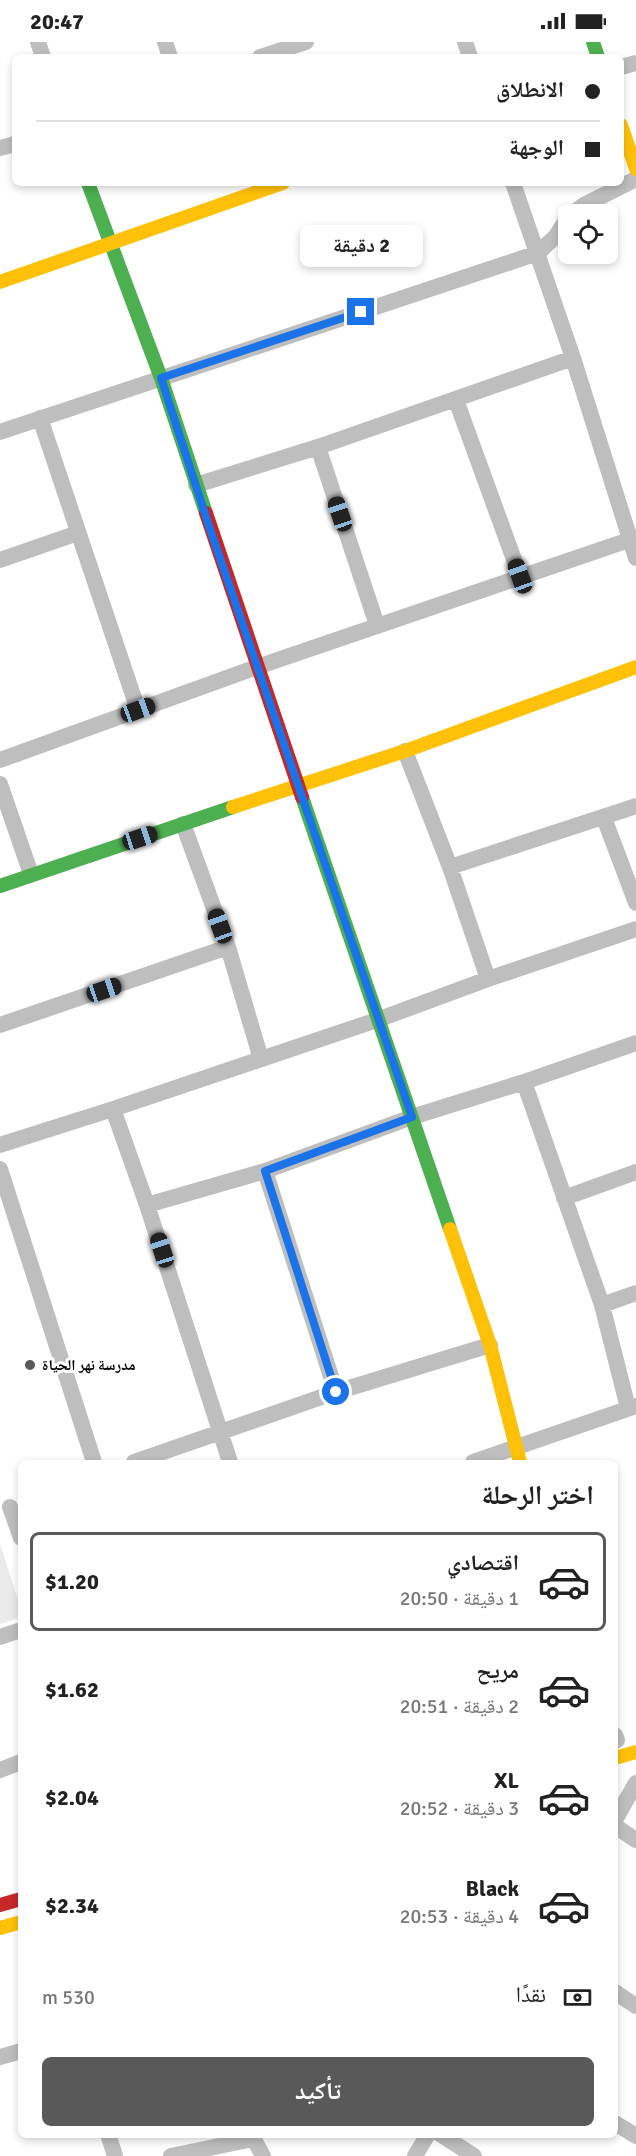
<!DOCTYPE html>
<html lang="ar">
<head>
<meta charset="utf-8">
<style>
	body { margin:0; font-family:Signika,"Noto Naskh Arabic",sans-serif; background:#f2f2f2; color:#222; direction:rtl; height:100vh; display:flex; flex-direction:column; font-size:22px; white-space:nowrap }
	* { box-sizing:border-box; margin:0 }
	p { font-size:20px; color:#767676 }
	.icon { flex:none; width:33px; height:33px; fill:none; stroke:currentColor; stroke-width:2; stroke-linecap:round; stroke-linejoin:round }
	.map { position:relative; flex:1; overflow:hidden; direction:ltr }
	.drawer { position:absolute; left:18px; top:1418px; width:600px; height:678px; display:flex; flex-direction:column; background:#fff; border-radius:9px; box-shadow:0 3px 9px #0003; direction:rtl }
	.drawer>* { flex:none }
	.hud { position:absolute; left:12px; top:12px; width:612px; height:132px; border-radius:9px; box-shadow:0 3px 9px #0003; direction:rtl; display:grid; align-content:center; height:132px; padding:0 24px; background:#fff }
	.tools { position:absolute; left:558px; top:162px; display:grid; gap:12px }
	.tools a { display:grid; place-items:center; width:60px; height:60px; border-radius:9px; background:#fff; box-shadow:0 3px 9px #0003; font-size:30px }
	.end { position:absolute; width:27px; height:27px; margin:-14px; border:8px solid #1a73e8; background:#fff; box-shadow:0 0 0 3px #fff }
	.from { border-radius:50% }
	.bubble { position:absolute; height:42px; border-radius:9px; background:#fff; box-shadow:0 3px 9px #0003; font-size:20px; font-weight:700; line-height:42px; text-align:center; direction:rtl }
	.car { position:absolute; width:18px; height:36px; margin:-18px -9px; border-radius:8px; box-shadow:0 0 4px 2px #0007; background:linear-gradient(#222 24%,#8ab4d8 0 40%,#222 0 76%,#8ab4d8 0 86%,#222 0) }
	.hud b { display:flex; align-items:center; gap:21px; height:57px; font-size:22px }
	.hud b+b { border-top:2px solid #e0e0e0 }
	.hud i { width:15px; height:15px; background:#222 }
	ul { padding:0; list-style:none }
	li { display:flex; align-items:center; gap:18px; height:99px; margin:0 12px 9px; padding:0 12px; border:3px solid transparent; border-radius:9px }
	li div { flex:1 }
	li b { display:block; font-size:22px }
	li em { font-style:normal; font-weight:700 }
	li.current { border-color:#595959 }
	li>.icon { width:54px; height:54px; stroke-width:1.5 }
	h2 { padding:0 24px; font-size:27px; line-height:72px }
	.pay { display:flex; align-items:center; gap:15px; height:66px; padding:0 24px; font-size:22px }
	.pay p { margin-inline-start:auto }
	.cta { display:flex; gap:12px; margin-top:auto; padding:12px 24px }
	.cta a { flex:1; height:69px; border-radius:9px; background:#595959; color:#fff; font-size:24px; font-weight:700; line-height:69px; text-align:center }
	.status { display:flex; justify-content:space-between; align-items:center; height:42px; padding:0 30px; background:#fff; direction:ltr }
	.status svg { height:16px; fill:currentColor }
	.map>svg:first-child { display:block }
	.green { fill:#eaeaea }
	.lines { fill:none; stroke-linecap:round; stroke-linejoin:round }
	.street { stroke:#bebebe; stroke-width:16 }
	.fast { stroke:#4caf50; stroke-width:14 }
	.slow { stroke:#ffc107; stroke-width:14 }
	.jam { stroke:#c62828; stroke-width:14 }
	.route { stroke:#1a73e8; stroke-width:8 }
	.poi-dot { fill:#595959; stroke:#fff; stroke-width:2 }
	.labels { text-anchor:middle; dominant-baseline:central; stroke-width:6; stroke-linejoin:round; paint-order:stroke }
	.poi-label { font-size:15px; font-weight:bold; fill:#000; stroke:#fff; text-anchor:start }
</style>
</head>
<body>
<div class="status"><b>20:47</b><svg viewBox="0 0 49 12"><path d="M0 12V9h3v3zM5 12V6h3v6zM10 12V3h3v9zM15 12V0h3v12zM26 1h20v11H26zM47 4h2v5h-2z"/></svg></div>
<div class="map">
<svg width="636" height="2114" viewBox="0 0 636 2114">
	<rect width="100%" height="100%" fill="#fff"/>
	<!-- green -->
	<path class="green" d="M0,1502l21,65v8l-21,7z"/>
	<g class="lines">
		<!-- street -->
		<path class="street" d="M38,0l5,15
			M165,0l5,15
			M465,0l5,15
			M260,15l46,-15
			M621,25l15,-4
			M0,106l15,-4
			M513,141l60,175 63,200
			M571,172l13,-9 52,-26
			M456,358l64,176
			M40,376l98,292
			M0,390l538,-179 18,-17 12,-19
			M318,405l59,178
			M196,443l122,-38 255,-89
			M0,518l78,-27
			M405,709l45,116 38,112
			M0,718l257,-93 372,-127
			M0,742l31,90
			M604,776l32,85
			M183,782l45,123 33,112
			M450,825l186,-61
			M0,983l228,-78
			M524,1040l78,223 26,103
			M113,1067l34,96 83,257
			M0,1103l113,-36 264,-89 111,-41 148,-50
			M0,1127l94,293
			M265,1129l71,221
			M564,1156l72,-26
			M147,1163l118,-34 147,-54 112,-35 112,-39
			M602,1263l34,-12
			M134,1420l202,-70 154,-47
			M473,1420l163,-56
			M10,1465l11,31
			M0,1595l21,-7
			M615,1693l2,5
			M0,1728l21,-8
			M615,1778l21,-37
			M615,1784l21,14
			M615,1950l21,14
			M0,2015l21,-6
			M615,2081l21,13
			M108,2092l7,22
			M251,2092l12,22
			M440,2092l34,22
			M171,2114l82,-17
			M415,2114l13,-22"/>
		<!-- fast -->
		<path class="fast" d="M593,0l5,15
			M88,141l73,195 45,135
			M302,755l148,432
			M0,844l233,-79"/>
		<!-- slow -->
		<path class="slow" d="M621,83l15,44
			M0,240l283,-99
			M233,765l172,-56 231,-84
			M450,1187l40,116 30,117
			M615,1716l21,-6
			M0,1886l21,-6"/>
		<!-- jam -->
		<path class="jam" d="M206,471l96,284
			M0,1863l21,-6"/>
	</g>
	<g class="lines">
		<!-- route -->
		<path class="route" d="M336,1350l-71,-221 147,-54 -203,-591 -48,-148 200,-66"/>
	</g>
	<!-- markers -->
	<circle class="poi-dot" cx="30" cy="1323" r="6"/>
	<g class="labels">
		<!-- poi labels -->
		<g class="poi-label">
			<text x="42" y="1323">مدرسة نهر الحياة</text>
		</g>
	</g>
</svg>
<div class="tools">
<a><svg class="icon" aria-label="locate" viewBox="0 0 24 24"><circle cx="12" cy="12" r="6"/><path d="M12 2v4M12 18v4M2 12h4M18 12h4"/></svg></a>
</div>
<i class="end from" style="left:336px;top:1350px"></i>
<i class="end" style="left:361px;top:270px"></i>
<div class="bubble" style="left:300px;top:183px;width:123px">2 دقيقة</div>
<i class="car" style="left:340px;top:472px;rotate:341deg"></i>
<i class="car" style="left:520px;top:534px;rotate:340deg"></i>
<i class="car" style="left:138px;top:668px;rotate:70deg"></i>
<i class="car" style="left:140px;top:796px;rotate:72deg"></i>
<i class="car" style="left:220px;top:884px;rotate:340deg"></i>
<i class="car" style="left:104px;top:948px;rotate:71deg"></i>
<i class="car" style="left:162px;top:1208px;rotate:342deg"></i>
<div class="hud">
<b><i class="from"></i>الانطلاق</b>
<b><i></i>الوجهة</b>
</div>
<section class="drawer">
<h2>اختر الرحلة</h2>
<ul>
<li class="current"><svg class="icon" aria-label="car" viewBox="0 0 24 24"><path d="M5 17H2v-5l4-1 3-4h7l3 4 3 1v5h-3M9 17h6M6 11h13"/><circle cx="7" cy="17" r="2"/><circle cx="17" cy="17" r="2"/></svg><div><b>اقتصادي</b><p>1 دقيقة · 20:50</p></div><em>$1.20</em></li>
<li><svg class="icon" aria-label="car" viewBox="0 0 24 24"><path d="M5 17H2v-5l4-1 3-4h7l3 4 3 1v5h-3M9 17h6M6 11h13"/><circle cx="7" cy="17" r="2"/><circle cx="17" cy="17" r="2"/></svg><div><b>مريح</b><p>2 دقيقة · 20:51</p></div><em>$1.62</em></li>
<li><svg class="icon" aria-label="car" viewBox="0 0 24 24"><path d="M5 17H2v-5l4-1 3-4h7l3 4 3 1v5h-3M9 17h6M6 11h13"/><circle cx="7" cy="17" r="2"/><circle cx="17" cy="17" r="2"/></svg><div><b>XL</b><p>3 دقيقة · 20:52</p></div><em>$2.04</em></li>
<li><svg class="icon" aria-label="car" viewBox="0 0 24 24"><path d="M5 17H2v-5l4-1 3-4h7l3 4 3 1v5h-3M9 17h6M6 11h13"/><circle cx="7" cy="17" r="2"/><circle cx="17" cy="17" r="2"/></svg><div><b>Black</b><p>4 دقيقة · 20:53</p></div><em>$2.34</em></li>
</ul>
<div class="pay"><svg class="icon" aria-label="cash" viewBox="0 0 24 24"><path d="M3 7h18v10H3z"/><circle cx="12" cy="12" r="2"/></svg>نقدًا<p>530 m</p></div>
<div class="cta"><a>تأكيد</a></div>
</section>
</div>
</body>
</html>
